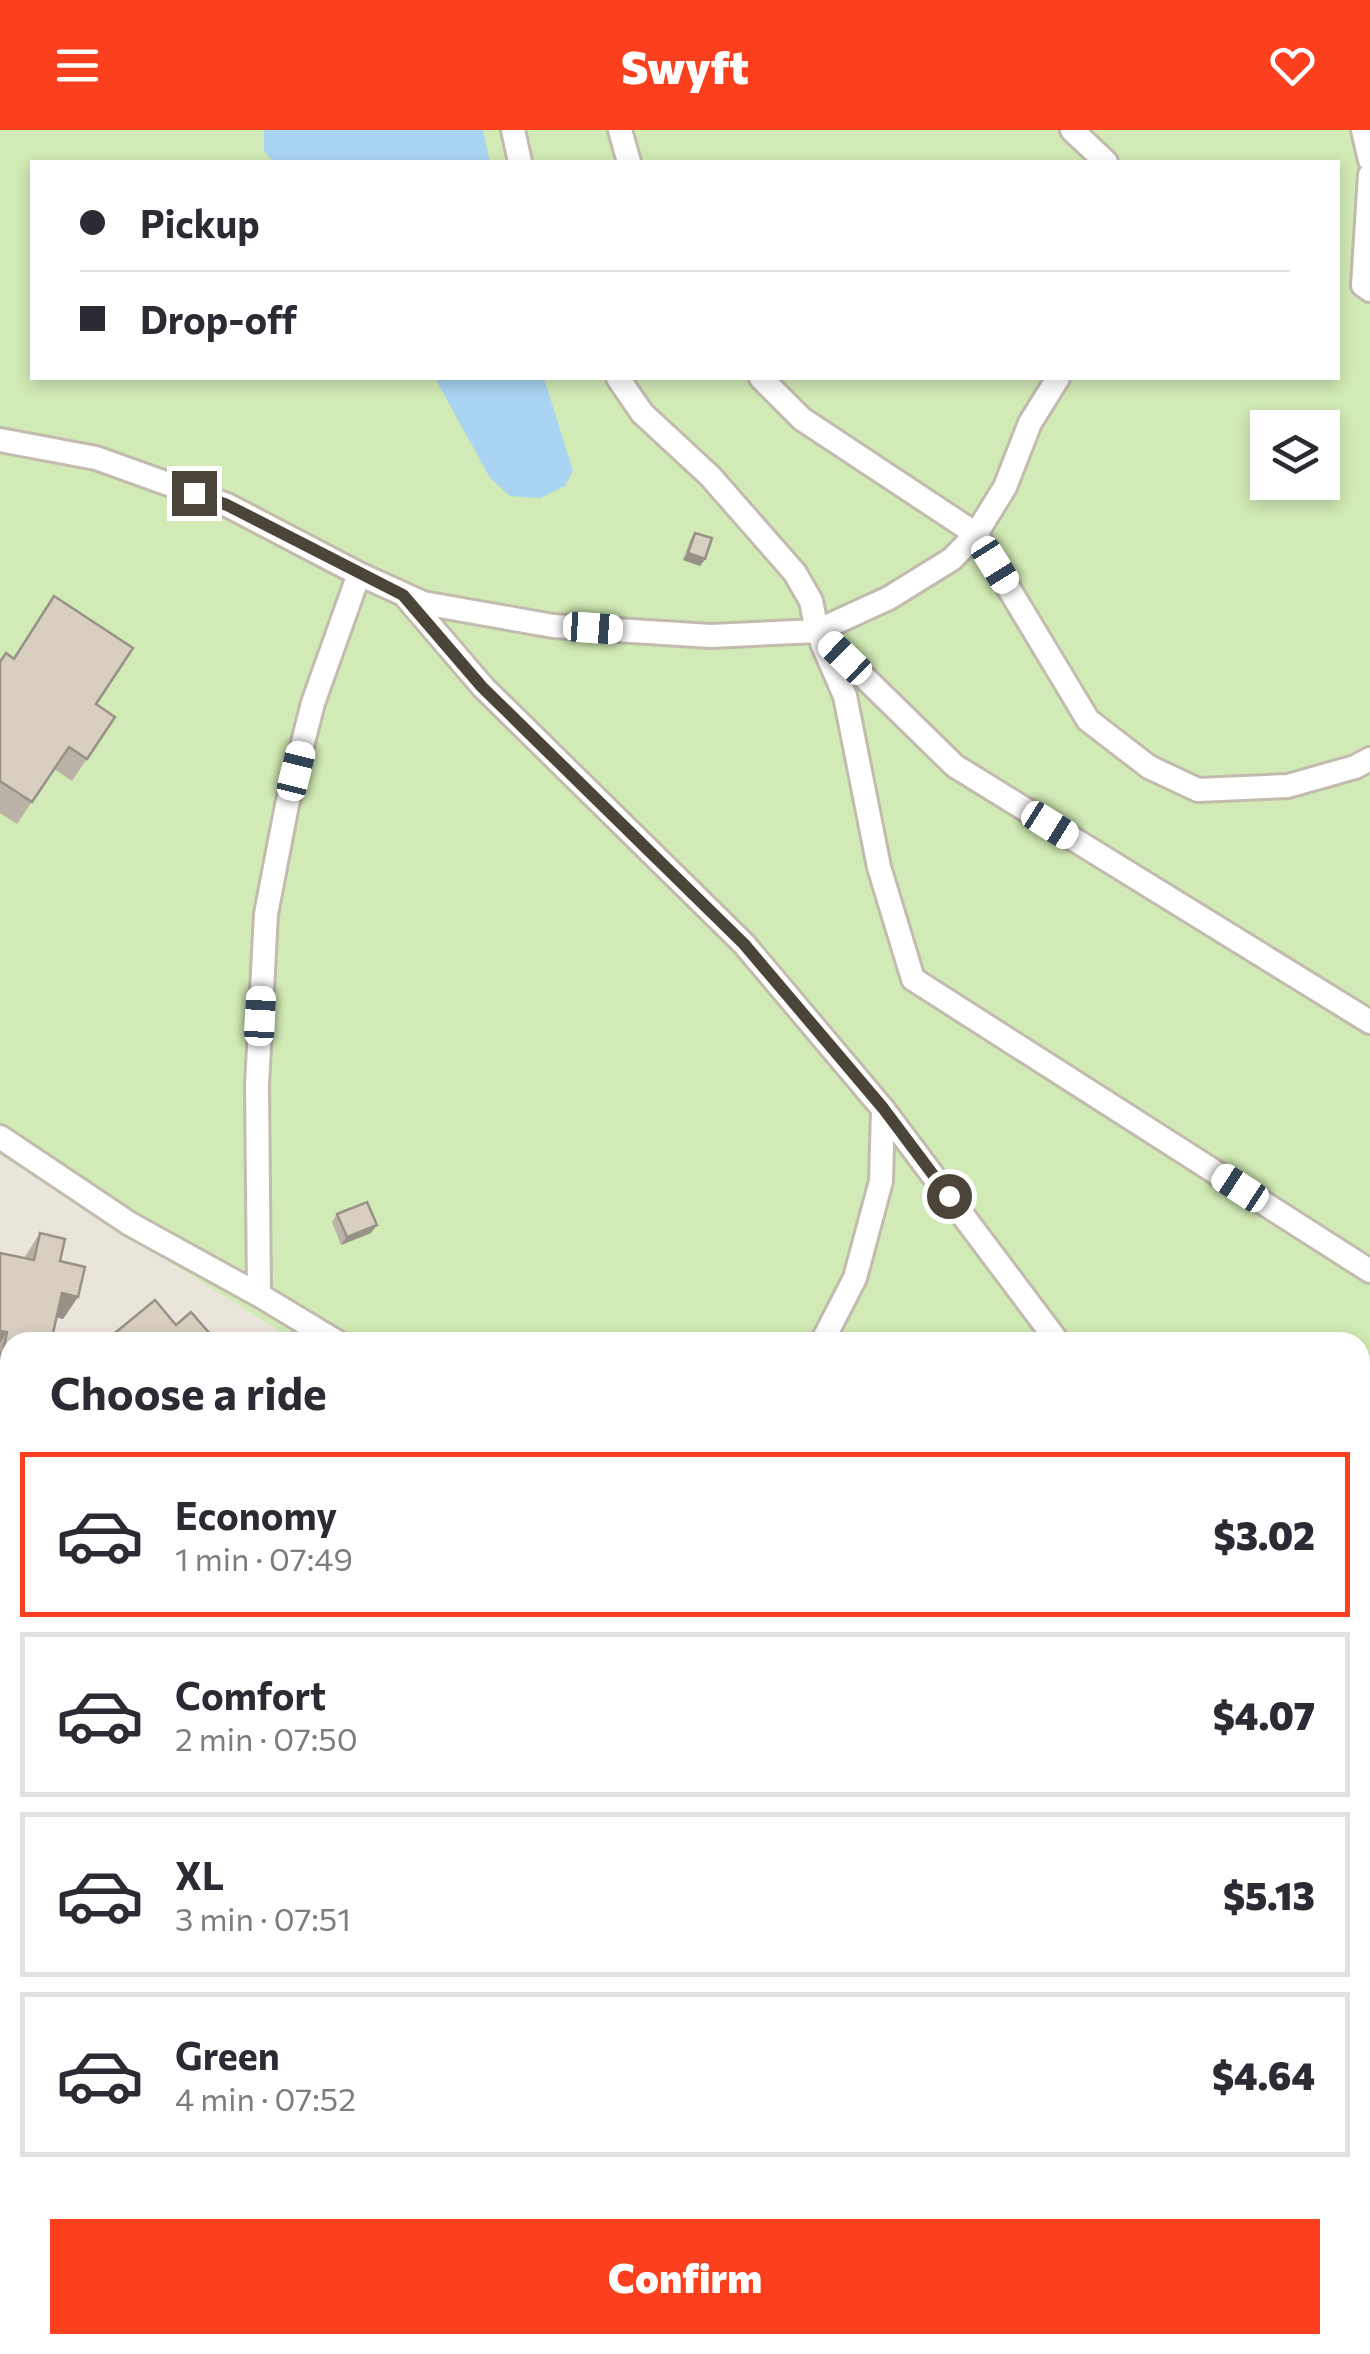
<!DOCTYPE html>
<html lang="en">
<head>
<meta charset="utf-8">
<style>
	body { margin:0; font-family:Commissioner,sans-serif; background:#f7f7f7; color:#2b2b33; height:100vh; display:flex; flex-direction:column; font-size:38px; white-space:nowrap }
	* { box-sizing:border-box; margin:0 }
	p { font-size:32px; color:#7c7c81 }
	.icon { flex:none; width:55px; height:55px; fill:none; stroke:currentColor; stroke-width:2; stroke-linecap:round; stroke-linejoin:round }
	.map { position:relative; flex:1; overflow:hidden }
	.sheet { position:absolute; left:0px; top:1202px; width:1370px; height:1022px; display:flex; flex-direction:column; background:#fff; border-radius:30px 30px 0 0; box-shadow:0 5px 15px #0003 }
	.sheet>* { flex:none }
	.top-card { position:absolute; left:30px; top:30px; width:1310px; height:220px; border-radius:0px; box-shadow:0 5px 15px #0003; display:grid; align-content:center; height:220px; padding:0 50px; background:#fff }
	.controls { position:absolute; left:1250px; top:280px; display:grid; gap:20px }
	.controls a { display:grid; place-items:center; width:90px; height:90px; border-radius:0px; background:#fff; box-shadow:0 5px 15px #0003; font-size:50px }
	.end { position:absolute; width:45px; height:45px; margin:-22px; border:12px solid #4b4439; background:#fff; box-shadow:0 0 0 5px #fff }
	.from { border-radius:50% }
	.car { position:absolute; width:30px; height:60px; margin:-30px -15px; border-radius:12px; box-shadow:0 0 8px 2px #0007; background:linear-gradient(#fff 24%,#345 0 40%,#fff 0 76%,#345 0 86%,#fff 0) }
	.top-card b { display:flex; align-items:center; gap:35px; height:95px; font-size:38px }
	.top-card b+b { border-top:2px solid #e1e1e2 }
	.top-card i { width:25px; height:25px; background:#2b2b33 }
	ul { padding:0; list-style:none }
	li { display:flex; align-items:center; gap:30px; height:165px; margin:0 20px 15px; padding:0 30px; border:5px solid #e1e1e2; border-radius:0px }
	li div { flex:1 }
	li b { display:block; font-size:38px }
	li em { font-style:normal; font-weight:800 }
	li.on { border-color:#fc3f1d }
	li>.icon { width:90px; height:90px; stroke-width:1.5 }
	h2 { padding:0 50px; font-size:45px; line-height:120px }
	.button { display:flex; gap:20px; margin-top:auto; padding:20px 50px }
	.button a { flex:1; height:115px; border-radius:0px; background:#fc3f1d; color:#fff; font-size:40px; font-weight:800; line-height:115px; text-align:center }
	header { display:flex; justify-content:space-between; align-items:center; height:130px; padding:0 50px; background:#fc3f1d; color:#fff; font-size:45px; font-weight:800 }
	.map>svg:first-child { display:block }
	.residential { fill:#eae5da }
	.green { fill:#d2eab5; fill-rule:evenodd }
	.water { fill:#a9d4f2 }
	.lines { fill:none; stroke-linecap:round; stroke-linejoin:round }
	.service-casing { stroke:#c2bbae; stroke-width:28 }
	.minor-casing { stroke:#c2bbae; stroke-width:48 }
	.service { stroke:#fff; stroke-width:22 }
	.minor { stroke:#fff; stroke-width:42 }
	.wall { fill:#bab2a6 }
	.shaded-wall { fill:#979187 }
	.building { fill:#d8cfc1; stroke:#979187; stroke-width:2.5 }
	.route { stroke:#4b4439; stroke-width:12 }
</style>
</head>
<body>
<header><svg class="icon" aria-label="menu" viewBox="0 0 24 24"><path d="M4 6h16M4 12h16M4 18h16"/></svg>Swyft<svg class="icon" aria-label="heart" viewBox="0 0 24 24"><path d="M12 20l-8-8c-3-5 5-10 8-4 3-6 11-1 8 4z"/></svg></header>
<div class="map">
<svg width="1370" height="2224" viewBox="0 0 1370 2224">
	<rect width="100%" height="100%" fill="#f6f3ec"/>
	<!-- residential -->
	<path class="residential" d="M0,1025l297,187h-287v1003h1350v-294l10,7v296h-1370z"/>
	<!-- green -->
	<path class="green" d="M0,0h1370v1909l-10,-6v-691h-1063l-297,-187zM32,32h1306v216h-1306zM1268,298h54v54h-54z"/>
	<!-- water -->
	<path class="water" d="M264,0h219l7,32h-216l-10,-11z
		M435,248h109l29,93 -8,15 -25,12 -30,-2 -20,-18z"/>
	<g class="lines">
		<!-- service casing -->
		<g class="service-casing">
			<path id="service" d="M513,0l7,32
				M620,0l9,32
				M1072,0l34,32
				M1363,0l7,30
				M1370,45l-7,110 7,5
				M618,248l24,35 68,63 85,97 16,28 6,30 138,135 415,256
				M761,248l41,41 174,115 112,186 61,47 49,23 90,-4 67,-19 15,-8
				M0,310l96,18 131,47 132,69 64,29 130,23 158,10 106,-5 72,-33 63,-39 24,-25 29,-47 25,-64 28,-45
				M406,467l77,90 261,257 139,165 175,233
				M822,513l23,53 34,171 34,112 457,292
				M0,1007l130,87 129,71 78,47
				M259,1165l-2,-210 9,-171 21,-109 26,-102 46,-129
				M822,1212l33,-64 26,-97 2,-72
				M1360,1386l10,-17
				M1360,1630l10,7"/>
		</g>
		<!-- minor casing -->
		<g class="minor-casing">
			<path id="minor" d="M0,1885l10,7
				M1360,1922l10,6
				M0,2062l10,-14
				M511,2215l14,9
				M1055,2224l10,-9"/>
		</g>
		<!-- service -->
		<use href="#service" class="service"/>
		<!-- minor -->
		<use href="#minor" class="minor"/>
	</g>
	<!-- wall -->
	<path class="wall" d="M695,403l10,26 -5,7 -17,-6 7,-20z
		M54,466l42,108 19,13 -43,64 -18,-12 -37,55 -17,-11v-152l13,-3z
		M337,1084l34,19 -30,12 -9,-23z
		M40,1103l20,28 18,36 -15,22 -6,-2 -47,25v32l-10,-3v-118l24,5z
		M1360,1997l10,7v98l-10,-7z
		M23,2215h57l-1,9h-58z
		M210,2215h99l-5,9h-80z
		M779,2215h76l-1,2 -32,7h-41z"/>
	<!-- shaded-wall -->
	<path class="shaded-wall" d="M688,423l17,6 -5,7 -17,-6z
		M377,1095l-6,8 -30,12 6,-8z
		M62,1163l16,4 -15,22 -16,-4z
		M0,1201l7,1 -7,11z
		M4,1217l6,1v26l-10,-3v-18z
		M686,2215h55l-6,9h-22z
		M804,2215h51l-1,2 -32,7h-34l5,-7z"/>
	<!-- building -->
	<path class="building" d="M695,403l17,5 -7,21 -17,-6z
		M54,466l79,52 -37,56 19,13 -28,42 -18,-12 -37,55 -32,-21v-119l6,-9 8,6z
		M367,1072l10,23 -30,12 -10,-23z
		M40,1103l25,6 -5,22 25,6 -7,30 -16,-4 -11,49h-41v6l-6,-1 3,-15 -7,-1v-78l34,7z
		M155,1170l21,25 15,-13 26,30h-113z
		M0,1682l10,6v12l-10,15z
		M1360,1997l10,7v76l-10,-6z
		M31,2215h49l-1,9h-49z
		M244,2215h65l-5,9h-46z
		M332,2215h48l14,9h-67z
		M1207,2215h70l5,5 -4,4h-80z"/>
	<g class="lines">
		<!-- route -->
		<path class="route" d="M194,363l33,12 176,90 79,92 262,257 139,164 66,88"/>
	</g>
</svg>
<div class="controls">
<a><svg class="icon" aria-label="layers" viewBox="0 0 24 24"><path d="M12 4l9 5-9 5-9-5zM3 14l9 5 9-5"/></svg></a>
</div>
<i class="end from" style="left:949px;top:1066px"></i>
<i class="end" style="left:194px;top:363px"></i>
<i class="car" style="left:995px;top:435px;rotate:148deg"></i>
<i class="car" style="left:593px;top:498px;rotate:94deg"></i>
<i class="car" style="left:845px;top:528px;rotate:314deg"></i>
<i class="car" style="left:296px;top:641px;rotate:14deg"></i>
<i class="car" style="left:1050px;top:695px;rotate:122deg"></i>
<i class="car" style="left:260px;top:886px;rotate:3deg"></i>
<i class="car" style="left:1240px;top:1058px;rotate:303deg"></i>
<div class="top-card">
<b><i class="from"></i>Pickup</b>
<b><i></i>Drop-off</b>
</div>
<section class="sheet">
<h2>Choose a ride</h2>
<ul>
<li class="on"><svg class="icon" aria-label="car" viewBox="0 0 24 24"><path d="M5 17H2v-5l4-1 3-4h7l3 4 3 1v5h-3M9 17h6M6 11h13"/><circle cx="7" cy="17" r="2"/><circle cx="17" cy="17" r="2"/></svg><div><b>Economy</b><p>1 min · 07:49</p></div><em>$3.02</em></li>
<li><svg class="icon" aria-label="car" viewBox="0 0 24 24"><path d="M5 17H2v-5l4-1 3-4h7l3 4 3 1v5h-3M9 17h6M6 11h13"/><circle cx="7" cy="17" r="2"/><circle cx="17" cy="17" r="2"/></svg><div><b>Comfort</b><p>2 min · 07:50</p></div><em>$4.07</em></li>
<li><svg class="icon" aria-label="car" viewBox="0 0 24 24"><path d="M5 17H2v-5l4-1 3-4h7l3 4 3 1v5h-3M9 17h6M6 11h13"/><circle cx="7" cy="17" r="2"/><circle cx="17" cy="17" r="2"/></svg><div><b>XL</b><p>3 min · 07:51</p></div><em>$5.13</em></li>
<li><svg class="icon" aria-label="car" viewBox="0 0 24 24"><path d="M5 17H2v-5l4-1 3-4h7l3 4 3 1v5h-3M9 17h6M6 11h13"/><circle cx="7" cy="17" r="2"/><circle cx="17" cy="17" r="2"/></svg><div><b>Green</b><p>4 min · 07:52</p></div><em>$4.64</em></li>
</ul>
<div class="button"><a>Confirm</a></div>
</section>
</div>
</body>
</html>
